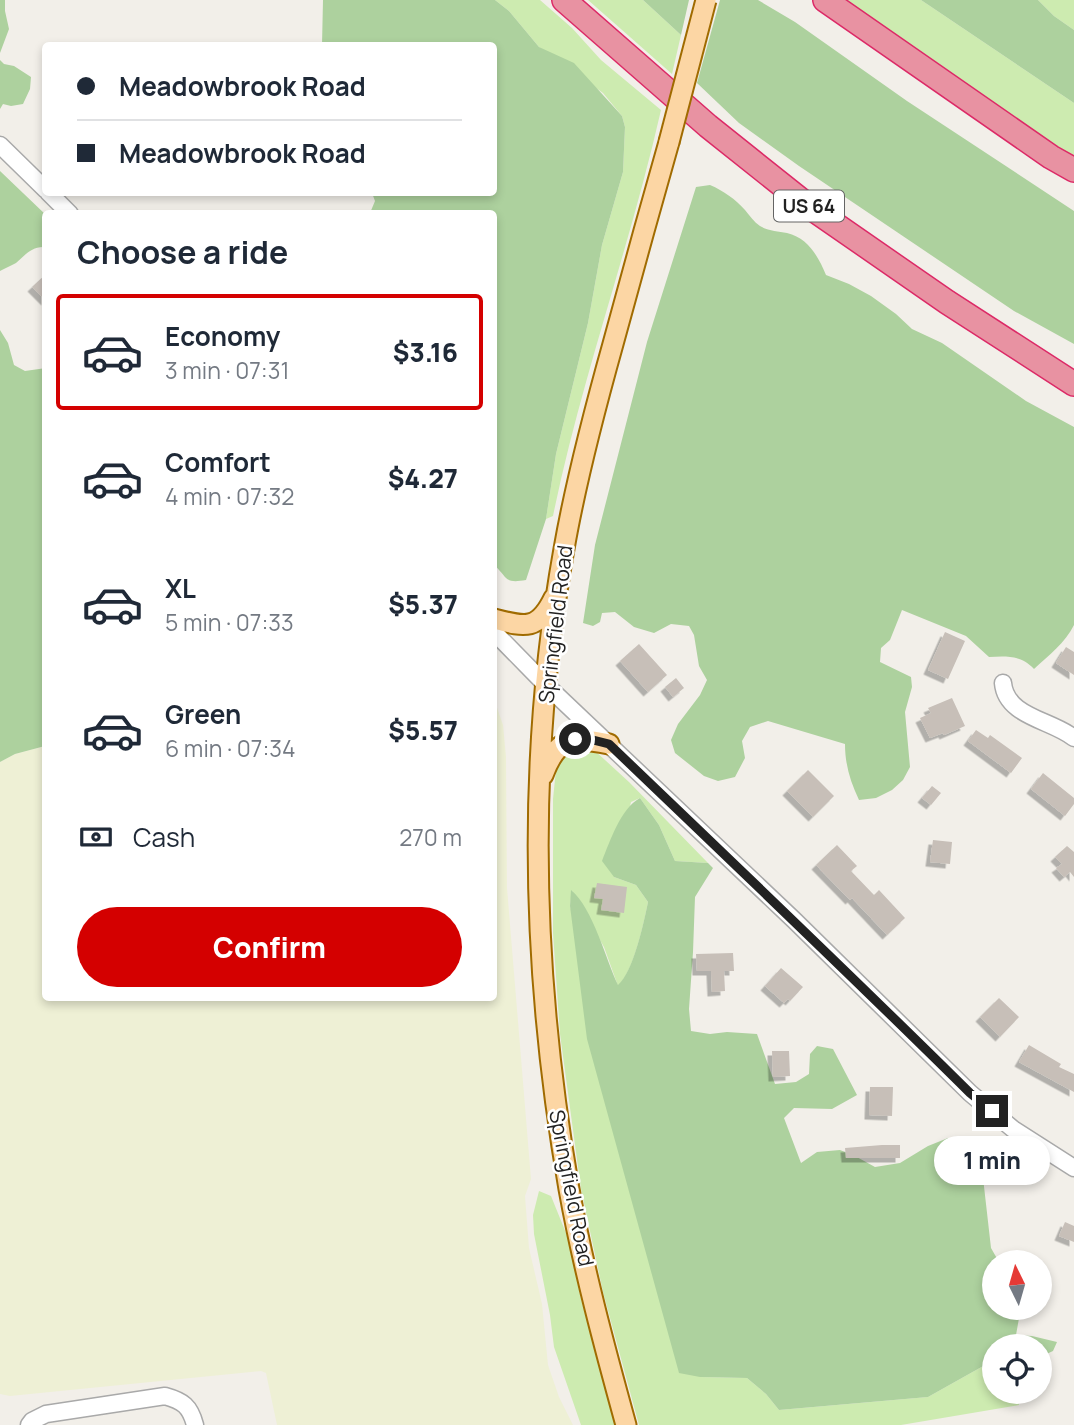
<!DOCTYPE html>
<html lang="en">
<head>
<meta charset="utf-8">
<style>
	body { margin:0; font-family:Manrope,sans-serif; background:#f2f2f3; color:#1f2937; height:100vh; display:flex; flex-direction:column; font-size:26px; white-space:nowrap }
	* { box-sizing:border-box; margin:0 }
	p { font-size:23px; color:#747a83 }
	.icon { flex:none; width:38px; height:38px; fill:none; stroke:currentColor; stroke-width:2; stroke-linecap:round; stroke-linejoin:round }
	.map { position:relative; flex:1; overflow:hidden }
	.panel { position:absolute; left:42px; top:210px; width:455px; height:791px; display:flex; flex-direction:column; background:#fff; border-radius:7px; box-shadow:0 4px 10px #0003 }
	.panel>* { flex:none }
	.banner { position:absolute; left:42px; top:42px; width:455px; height:154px; border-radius:7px; box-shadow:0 4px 10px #0003; display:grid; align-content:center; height:154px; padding:0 35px; background:#fff }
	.needle { width:46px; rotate:355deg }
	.controls { position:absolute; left:982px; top:1250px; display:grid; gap:14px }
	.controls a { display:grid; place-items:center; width:70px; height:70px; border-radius:50%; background:#fff; box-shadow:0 4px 10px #0003; font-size:35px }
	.end { position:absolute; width:32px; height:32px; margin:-16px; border:9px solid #222; background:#fff; box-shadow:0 0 0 4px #fff }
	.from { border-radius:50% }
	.bubble { position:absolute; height:49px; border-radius:24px; background:#fff; box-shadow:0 4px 10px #0003; font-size:23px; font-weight:800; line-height:49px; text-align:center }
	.banner b { display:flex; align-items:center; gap:24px; height:66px; font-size:26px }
	.banner b+b { border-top:2px solid #e0e1e3 }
	.banner i { width:18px; height:18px; background:#1f2937 }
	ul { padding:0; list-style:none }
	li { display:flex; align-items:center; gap:21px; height:116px; margin:0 14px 10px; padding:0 21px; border:4px solid transparent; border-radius:7px }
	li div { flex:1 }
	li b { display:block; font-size:26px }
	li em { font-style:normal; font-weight:800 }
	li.current { border-color:#d40000 }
	li>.icon { width:63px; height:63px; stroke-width:1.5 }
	h2 { padding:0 35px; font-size:32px; line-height:84px }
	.pay { display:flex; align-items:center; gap:18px; height:77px; padding:0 35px; font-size:26px }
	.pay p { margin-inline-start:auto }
	.button { display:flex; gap:14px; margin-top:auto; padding:14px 35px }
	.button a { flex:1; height:80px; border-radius:42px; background:#d40000; color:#fff; font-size:28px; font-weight:800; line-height:80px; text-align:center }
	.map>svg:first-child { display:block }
	.farmland { fill:#eef0d5 }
	.grass { fill:#cdebb0 }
	.forest { fill:#add19e }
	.building { fill:#c7bfb8; filter:url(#shadow) }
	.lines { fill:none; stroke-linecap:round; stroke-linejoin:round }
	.minor-casing { stroke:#a9a9a9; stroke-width:19 }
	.major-casing { stroke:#a06b00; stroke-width:23 }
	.highway-casing { stroke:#dc2a67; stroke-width:26 }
	.minor { stroke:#fff; stroke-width:16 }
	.major { stroke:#fcd6a4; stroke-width:19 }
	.highway { stroke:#e892a2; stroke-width:23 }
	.major-bridge-casing { stroke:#a06b00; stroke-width:23; stroke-linecap:butt }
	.major-bridge { stroke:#fcd6a4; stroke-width:19 }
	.route { stroke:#222; stroke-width:9 }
	.labels { text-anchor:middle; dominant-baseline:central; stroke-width:5; stroke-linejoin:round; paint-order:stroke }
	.shield { fill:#fff; stroke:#646464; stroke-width:2 }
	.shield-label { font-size:19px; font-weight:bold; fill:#222 }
	.street-label { font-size:21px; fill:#222; stroke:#fff }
</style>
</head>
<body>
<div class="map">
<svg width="1074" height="1425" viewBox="0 0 1074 1425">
	<defs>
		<filter id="shadow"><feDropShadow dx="-4.5" dy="4.5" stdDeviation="0" flood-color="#0004"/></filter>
	</defs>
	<rect width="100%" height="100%" fill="#f2efe9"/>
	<!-- farmland -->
	<path class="farmland" d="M494,699l9,26 3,32 1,131 24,291 -6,17 4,52 13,56 6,61 11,32 14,28h-296l-11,-52 -5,-2 -251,25 -10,-2v-632l15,-8 30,-8 1,252h448z"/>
	<!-- grass -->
	<path class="grass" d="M495,0h45l32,28 29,32 60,50c-31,137 -80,269 -108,406l-7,3 10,-65 32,-131 14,-78 21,-73 2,-45 -3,-11 -19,-23 -64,-46 -30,-36z
		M588,0h55l38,35 -9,39z
		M846,0h75l153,103v56l-129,-85z
		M1038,0h36v30l-20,-14z
		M567,749h26l36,33 79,81 -33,-2 -16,-36 -19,-27 -9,4 -17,75 22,8 12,17c-4,21 -15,71 -30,84l-14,-39 -32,-56 -2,15 130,471 47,1 19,16 13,16 149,-13 66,-37v31h24l1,14 -118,20h-262l-36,-133 -22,-103 -21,-155 -7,-101v-134l4,-39z
		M539,1191l12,5 17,42 13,61 35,126h-35l-27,-78 -4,-32 -16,-81 -1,-19z"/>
	<!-- forest -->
	<path class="forest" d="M0,0h5v11l4,18 -9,24z
		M323,0h172l14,11 30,36 35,16 48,53 3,11 -2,45 -21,73 -14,78 -32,131 -10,65 -20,61c-23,4 -18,-3 -32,-15v-351l-124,-1 5,-12 -3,-8 122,-1v-146l-172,-1z
		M643,0h46l-8,35z
		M720,0h38l37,22 112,79 167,110v133l-60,-33 -215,-145 -60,-43 -42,-40z
		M921,0h117l16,16 20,14v73z
		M0,60l4,4 10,2 17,11 -1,12 -7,15 -12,2 -8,-2 -3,5z
		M0,171l46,44 -1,32c-13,-1 -20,8 -29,16 -5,3 -11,5 -16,8z
		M710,185c14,6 25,14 35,25 5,6 9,12 15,16 8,5 18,5 27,7 21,5 31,23 39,42l23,9 22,12 25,18 16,15 30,14 84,58 48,26v198c-9,18 -25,30 -40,44 -13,-14 -28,-13 -45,-12l-23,-21 -64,-26 -12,30 -9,8 -1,14 31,15 1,10 -7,25 5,55 -7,13 -11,10 -16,8 -17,2c-9,-19 -14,-36 -14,-56l-77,-23 -18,6 -8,14 3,17 -10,19 -17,4 -14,-5 -29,-23 -4,-13 7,-16 22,-29 7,-15 -8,-14 -5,-31 -5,-9 -18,-2 -17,9 -20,-6 -19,-15 -13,1 -2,9 -7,4 -10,-3 12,-78 52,-203 49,-155z
		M0,330l8,13 6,22 11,6 21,-3 -1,378 -30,8 -15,8z
		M640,798l19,27 16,36 33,2 5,5 -18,29 -2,55 -4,57 2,22 19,3 17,-2 30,2 18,50 21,-2 13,-8 1,-20 7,-8 16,3 24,46 -25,14 -38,-1 -10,10 17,45 16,-11 23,-2 15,6 20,11 25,-4 28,-17 20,-8 24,6 9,16 10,88 8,14h-5v45h27l-5,28 16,1 25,6 -4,9 -13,6v-11h-46v14l-66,37 -149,13 -13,-16 -19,-16 -47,-1 -21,-4 -92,-334 -17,-133 1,-16c22,18 35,70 47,95 15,-12 26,-63 30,-83l-12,-17 -22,-8 -12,-16c8,-20 19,-53 38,-63z"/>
	<!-- building -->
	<path class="building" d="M46,274v27l-14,-14z
		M945,632l20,9 -17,38 -20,-9z
		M639,644l28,31 -19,17 -28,-31z
		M1066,647l8,5v23l-18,-12z
		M676,678l8,10 -11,9 -8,-10z
		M952,698l13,28 -21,9 -1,-2 -13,5 -10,-20 11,-5 -3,-5z
		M976,730l12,8 2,-3 32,23 -11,15 -43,-32z
		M808,770l26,26 -21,21 -26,-26z
		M1043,773l31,25v6l-9,12 -34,-27z
		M932,786l9,7 -10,12 -9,-7z
		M933,840l19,2 -2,22 -20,-2z
		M837,845l20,21 -6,5 23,24 5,-5 26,28 -18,17 -35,-37 -2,2 -34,-35z
		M1067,846l7,6v25l-4,-5 -6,5 -8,-9 6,-4 -7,-7z
		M597,883l30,4 -3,26 -23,-3 2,-11 -9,-1z
		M733,953l1,18h-10l1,20 -13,1 -1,-21h-14l-1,-17z
		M781,968l22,19 -13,14 -2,-2 -4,4 -19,-17z
		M999,998l20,19 -19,20 -20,-20z
		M1029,1045l32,19 -2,3 15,7v18l-55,-30z
		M772,1051h17l1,25 -17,1z
		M870,1087h23l-1,29 -23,-1z
		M882,1145h18v13h-54l-1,-10z
		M1065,1222l9,4v16l-15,-6z"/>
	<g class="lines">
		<!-- minor casing -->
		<g class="minor-casing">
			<path id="minor" d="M0,145l46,45
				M48,192l22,22
				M494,632l51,52 249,236 176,173 43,36 61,39
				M1003,683c3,34 49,37 71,55
				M29,1425l3,-4 14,-7 119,-18c18,5 25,10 30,29"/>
		</g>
		<!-- major casing -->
		<g class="major-casing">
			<path id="major" d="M494,619c31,8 44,12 60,-21
				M543,775c14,-38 29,-39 66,-31
				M626,1425c-21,-76 -43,-158 -57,-236 -37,-212 -43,-428 -5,-640 12,-69 30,-137 49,-205 18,-67 37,-135 56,-202"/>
		</g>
		<!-- highway casing -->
		<g class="highway-casing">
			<path id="highway" d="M564,0l144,126 99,79 140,97 127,82
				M825,0l226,157 23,13"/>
		</g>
		<!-- minor -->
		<use href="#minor" class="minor"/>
		<!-- major -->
		<use href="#major" class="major"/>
		<!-- highway -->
		<use href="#highway" class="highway"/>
		<!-- major-bridge casing -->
		<g class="major-bridge-casing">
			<path id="major-bridge" d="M669,142l37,-142"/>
		</g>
		<!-- major-bridge -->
		<use href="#major-bridge" class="major-bridge"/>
	</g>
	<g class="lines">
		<!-- route -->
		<path class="route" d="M575,739l10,-1 24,6c121,116 242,231 361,349l22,18"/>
	</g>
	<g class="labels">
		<!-- shield labels -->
		<rect class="shield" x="774" y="190.5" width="70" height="31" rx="5"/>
		<g class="shield-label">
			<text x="809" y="206">US 64</text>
		</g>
		<!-- street labels -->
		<g class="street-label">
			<text transform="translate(555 624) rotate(-83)">Springfield Road</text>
			<text transform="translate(572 1188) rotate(79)">Springfield Road</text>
		</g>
	</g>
</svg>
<div class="controls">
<a><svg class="needle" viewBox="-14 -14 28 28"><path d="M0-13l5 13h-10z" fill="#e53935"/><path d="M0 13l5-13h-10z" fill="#747a83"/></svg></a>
<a><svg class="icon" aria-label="locate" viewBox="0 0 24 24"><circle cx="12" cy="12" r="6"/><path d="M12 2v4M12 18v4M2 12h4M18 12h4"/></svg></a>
</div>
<i class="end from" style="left:575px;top:739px"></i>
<i class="end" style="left:992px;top:1111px"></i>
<div class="bubble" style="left:934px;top:1136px;width:116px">1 min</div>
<div class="banner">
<b><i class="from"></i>Meadowbrook Road</b>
<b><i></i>Meadowbrook Road</b>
</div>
<section class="panel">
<h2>Choose a ride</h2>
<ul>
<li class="current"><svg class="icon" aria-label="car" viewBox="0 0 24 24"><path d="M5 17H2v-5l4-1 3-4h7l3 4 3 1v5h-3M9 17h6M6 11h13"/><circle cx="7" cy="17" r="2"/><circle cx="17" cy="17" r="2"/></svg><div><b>Economy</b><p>3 min · 07:31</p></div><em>$3.16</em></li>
<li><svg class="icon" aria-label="car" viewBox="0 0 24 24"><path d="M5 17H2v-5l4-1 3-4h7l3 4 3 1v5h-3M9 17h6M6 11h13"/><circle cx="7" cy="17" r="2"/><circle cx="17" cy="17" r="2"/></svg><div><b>Comfort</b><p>4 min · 07:32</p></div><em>$4.27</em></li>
<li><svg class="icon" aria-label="car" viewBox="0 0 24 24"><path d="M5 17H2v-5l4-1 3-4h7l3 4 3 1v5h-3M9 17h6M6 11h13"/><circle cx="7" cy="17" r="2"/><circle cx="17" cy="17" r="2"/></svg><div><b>XL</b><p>5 min · 07:33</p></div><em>$5.37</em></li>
<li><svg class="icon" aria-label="car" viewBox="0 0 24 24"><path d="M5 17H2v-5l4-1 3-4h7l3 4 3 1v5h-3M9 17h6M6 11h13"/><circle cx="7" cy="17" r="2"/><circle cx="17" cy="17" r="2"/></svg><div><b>Green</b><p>6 min · 07:34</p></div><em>$5.57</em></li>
</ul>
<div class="pay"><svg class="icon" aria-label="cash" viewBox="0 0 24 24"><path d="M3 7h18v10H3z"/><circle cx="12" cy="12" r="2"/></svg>Cash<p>270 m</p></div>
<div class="button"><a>Confirm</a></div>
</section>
</div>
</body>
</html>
